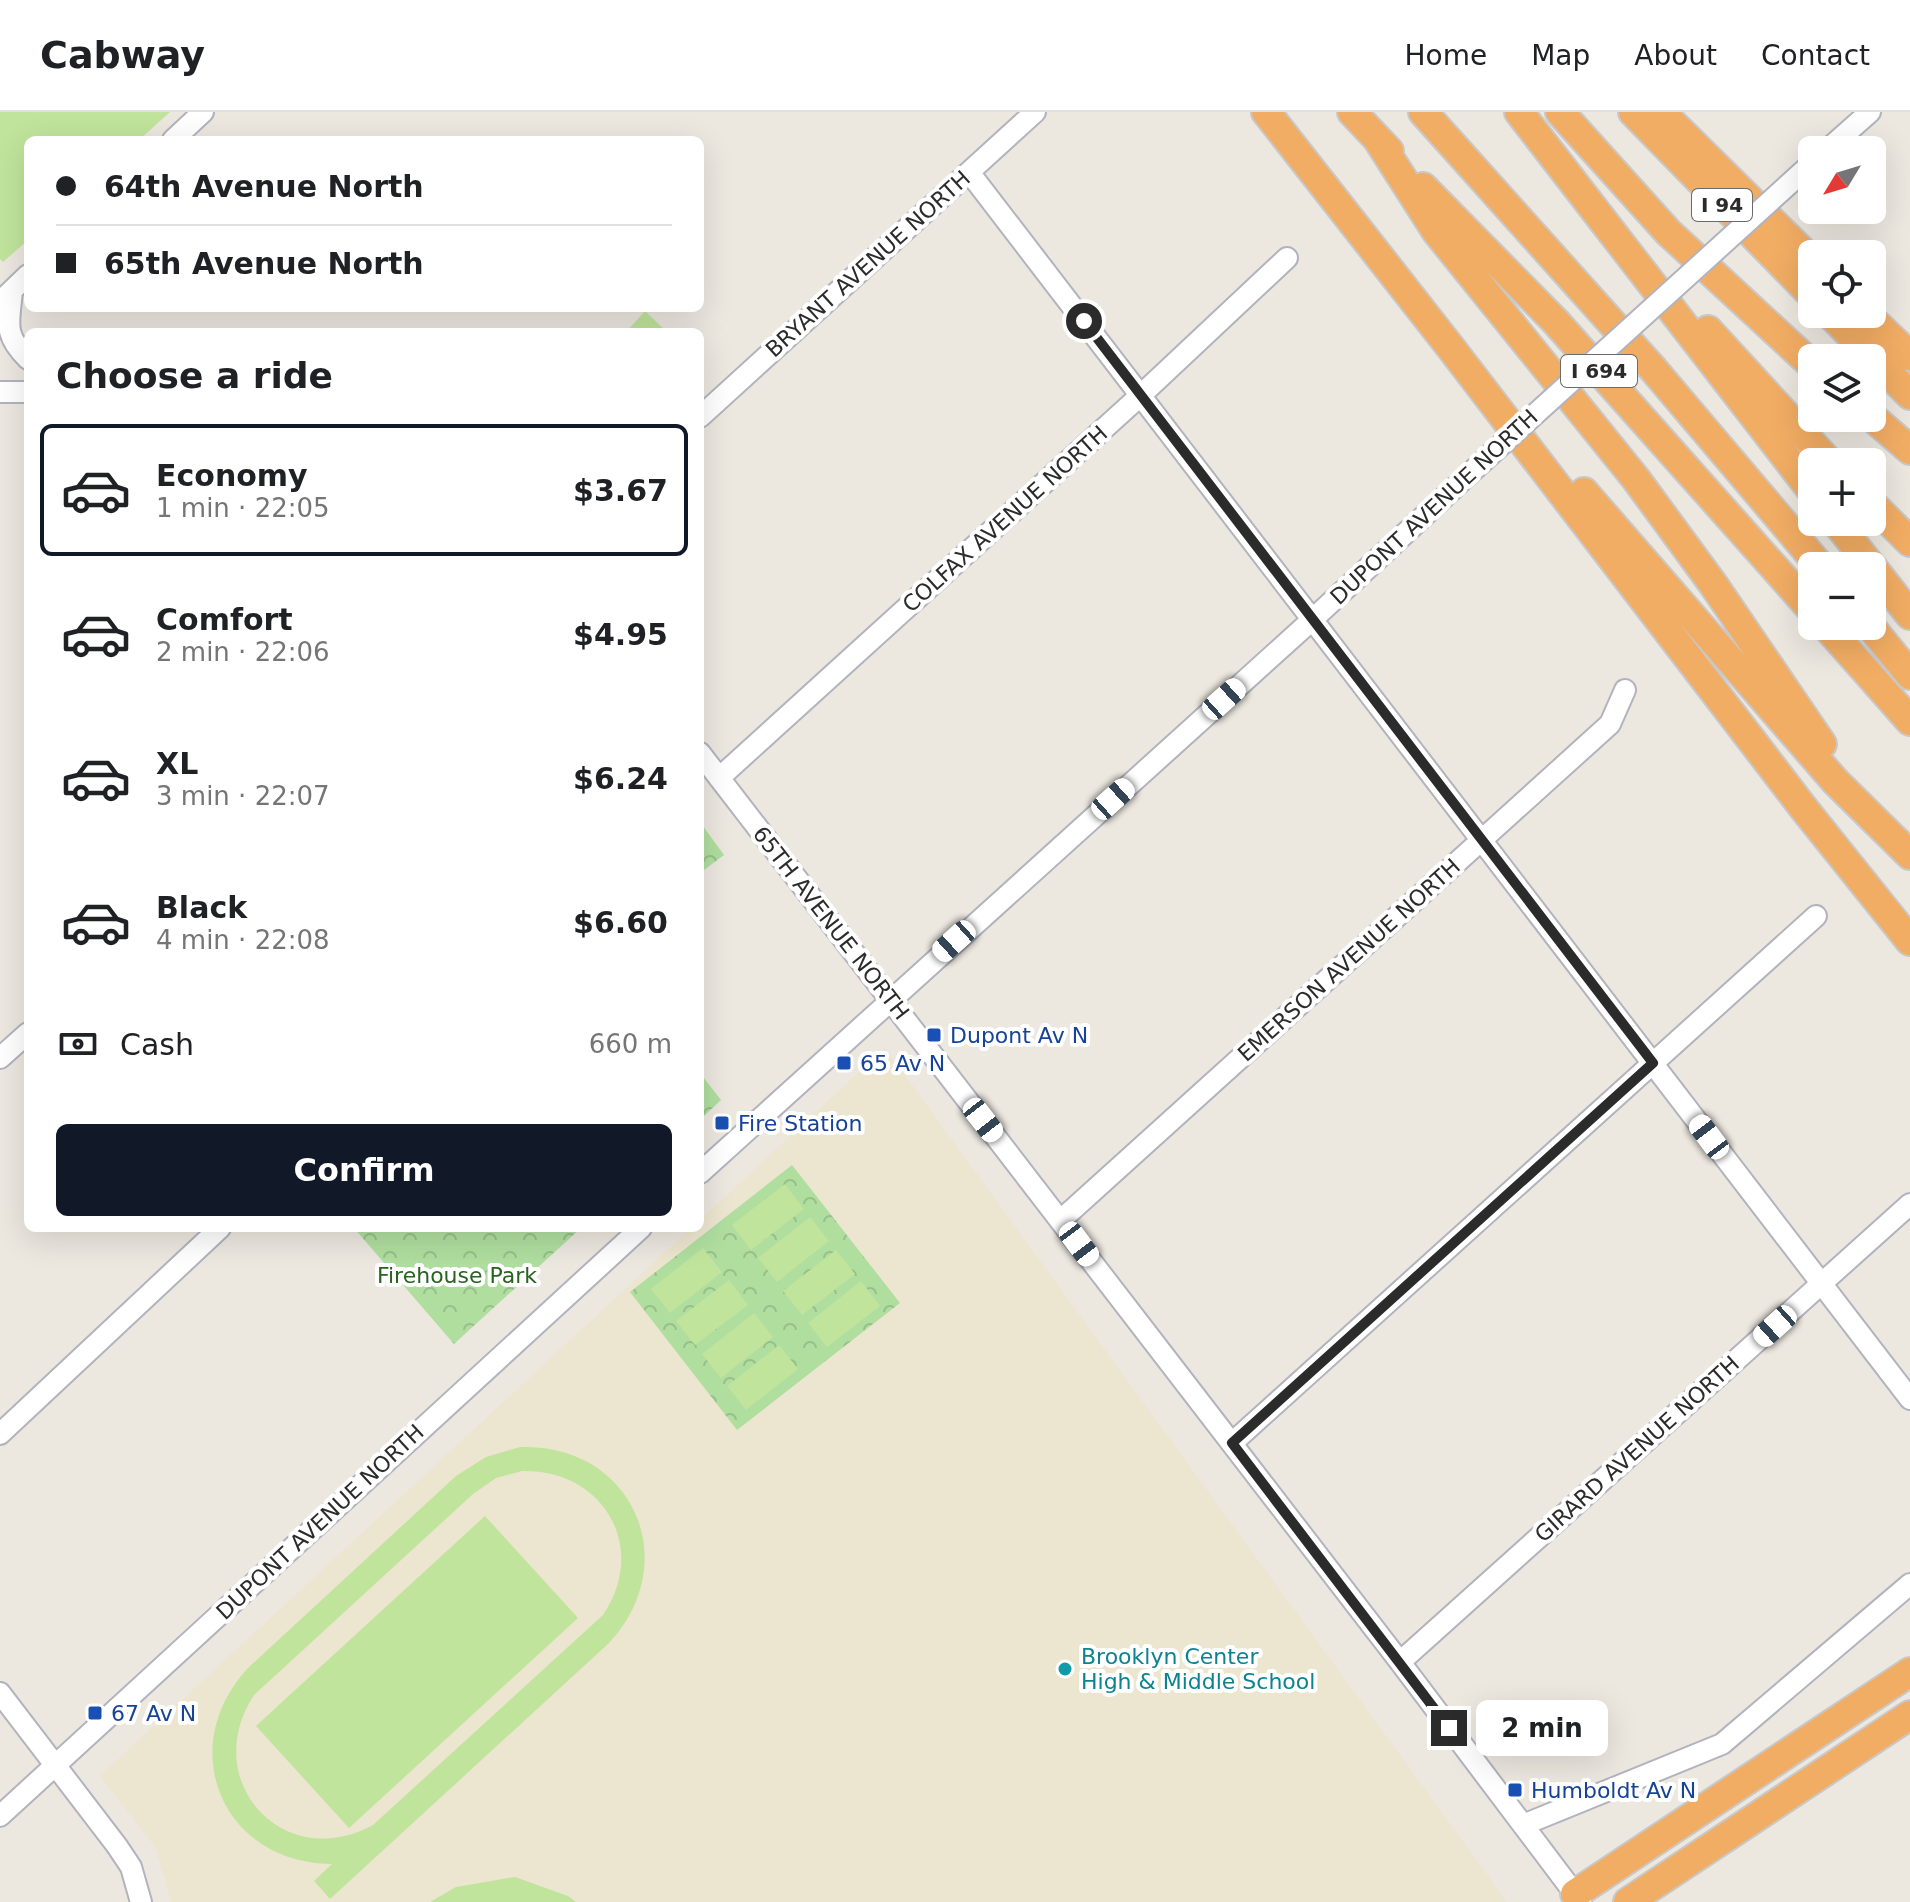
<!DOCTYPE html>
<html lang="en">
<head>
<meta charset="utf-8">
<style>
	body { margin:0; font-family:"DejaVu Sans",sans-serif; background:#f6f6f6; color:#202124; height:100vh; display:flex; flex-direction:column; font-size:30px; white-space:nowrap }
	* { box-sizing:border-box; margin:0 }
	p { font-size:26px; color:#757577 }
	.icon { flex:none; width:44px; height:44px; fill:none; stroke:currentColor; stroke-width:2; stroke-linecap:round; stroke-linejoin:round }
	.map { position:relative; flex:1; overflow:hidden }
	.details { position:absolute; left:24px; top:216px; width:680px; height:904px; display:flex; flex-direction:column; background:#fff; border-radius:12px; box-shadow:0 8px 32px #0002 }
	.details>* { flex:none }
	.guide { position:absolute; left:24px; top:24px; width:680px; height:176px; border-radius:12px; box-shadow:0 8px 32px #0002; display:grid; align-content:center; height:176px; padding:0 32px; background:#fff }
	.needle { width:52px; rotate:232deg }
	.buttons { position:absolute; left:1798px; top:24px; display:grid; gap:16px }
	.buttons a { display:grid; place-items:center; width:88px; height:88px; border-radius:12px; background:#fff; box-shadow:0 8px 32px #0002; font-size:40px }
	.end { position:absolute; width:36px; height:36px; margin:-18px; border:10px solid #2b2b2b; background:#fff; box-shadow:0 0 0 4px #fff }
	.from { border-radius:50% }
	.bubble { position:absolute; height:56px; border-radius:12px; background:#fff; box-shadow:0 8px 32px #0002; font-size:26px; font-weight:600; line-height:56px; text-align:center }
	.car { position:absolute; width:24px; height:48px; margin:-24px -12px; border-radius:10px; box-shadow:0 0 6px 2px #0007; background:linear-gradient(#fff 24%,#345 0 40%,#fff 0 76%,#345 0 86%,#fff 0) }
	.guide b { display:flex; align-items:center; gap:28px; height:76px; font-size:30px }
	.guide b+b { border-top:2px solid #e0e0e0 }
	.guide i { width:20px; height:20px; background:#202124 }
	ul { padding:0; list-style:none }
	li { display:flex; align-items:center; gap:24px; height:132px; margin:0 16px 12px; padding:0 16px; border:4px solid transparent; border-radius:12px }
	li div { flex:1 }
	li b { display:block; font-size:30px }
	li em { font-style:normal; font-weight:600 }
	li.active { border-color:#111827 }
	li>.icon { width:72px; height:72px; stroke-width:1.5 }
	h2 { padding:0 32px; font-size:36px; line-height:96px }
	.pay { display:flex; align-items:center; gap:20px; height:88px; padding:0 32px; font-size:30px }
	.pay p { margin-inline-start:auto }
	.button { display:flex; gap:16px; margin-top:auto; padding:16px 32px }
	.button a { flex:1; height:92px; border-radius:12px; background:#111827; color:#fff; font-size:32px; font-weight:600; line-height:92px; text-align:center }
	header { display:flex; align-items:center; gap:48px; box-sizing:border-box; height:112px; padding:0 40px; background:#fff; border-bottom:2px solid #e0e0e0 }
	header strong { font-size:38px }
	nav { display:flex; gap:44px; margin-inline-start:auto; font-size:28px }
	.map>svg:first-child { display:block }
	.education { fill:#ece5cf }
	.forest { fill:url(#forest-crowns) }
	.pitch { fill:#c0e49c; fill-rule:evenodd }
	.lines { fill:none; stroke-linecap:round; stroke-linejoin:round }
	.minor-casing { stroke:#b2b3be; stroke-width:24 }
	.highway-casing { stroke:#c8c8c8; stroke-width:32 }
	.minor { stroke:#fff; stroke-width:20 }
	.highway { stroke:#f2ad64; stroke-width:28 }
	.minor-bridge-casing { stroke:#b2b3be; stroke-width:24; stroke-linecap:butt }
	.minor-bridge { stroke:#fff; stroke-width:20 }
	.route { stroke:#2b2b2b; stroke-width:10 }
	.transit-dot { fill:#1a4fb4; stroke:#fff; stroke-width:3 }
	.culture-dot { fill:#0f9aa8; stroke:#fff; stroke-width:3 }
	.labels { text-anchor:middle; dominant-baseline:central; stroke-width:8; stroke-linejoin:round; paint-order:stroke }
	.shield { fill:#fff; stroke:#6b6b6b; stroke-width:2 }
	.shield-label { font-size:20px; font-weight:bold; fill:#2b2b2b }
	.street-label { font-size:22px; fill:#2b2b2b; stroke:#fff }
	.transit-label { font-size:22px; fill:#164399; stroke:#fff; text-anchor:start }
	.park-label { font-size:22px; fill:#286320; stroke:#fff }
	.culture-label { font-size:22px; fill:#0d838f; stroke:#fff; text-anchor:start }
</style>
</head>
<body>
<header>
<strong>Cabway</strong>
<nav><a>Home</a><a>Map</a><a>About</a><a>Contact</a></nav>
</header>
<div class="map">
<svg width="1910" height="1790" viewBox="0 0 1910 1790">
	<defs>
		<pattern id="forest-crowns" width="20" height="18" patternUnits="userSpaceOnUse" patternTransform="scale(2)"><rect width="20" height="18" fill="#afde9f"/><path d="M2 6a3 3 0 1 1 6 0M12 15a3 3 0 1 1 6 0" fill="none" stroke="#97bf89"/></pattern>
	</defs>
	<rect width="100%" height="100%" fill="#ece7df"/>
	<!-- education -->
	<path class="education" d="M885,936l622,854h-1336l-15,-54 -56,-72 591,-548h9v-8z"/>
	<!-- forest -->
	<path class="forest" d="M700,710l24,33 -24,18z
		M700,961l21,27 -21,20z
		M792,1053l108,138 -163,127 -107,-138z
		M354,1116h227l-127,116z"/>
	<!-- pitch -->
	<path class="pitch" d="M0,0h170l-31,28h-111v100l-25,22 -3,-3z
		M645,199l21,20v1h-40z
		M785,1072l19,25 -53,41 -19,-25z
		M810,1105l19,24 -52,41 -19,-24z
		M703,1136l19,24 -52,41 -19,-24z
		M836,1138l19,24 -53,41 -19,-24z
		M729,1168l19,25 -53,40 -19,-24z
		M861,1169l19,25 -53,41 -19,-24z
		M754,1201l19,24 -52,41 -19,-24z
		M779,1233l19,24 -52,41 -19,-24z
		M520,1335c112,-4 165,114 89,196l-279,256 -16,-18 18,-17c-110,-1 -158,-116 -84,-196l208,-192 30,-19zM522,1359c81,-2 127,76 81,144l-230,210c-89,49 -175,-44 -119,-130l219,-201 23,-16z
		M485,1404l93,102 -229,210 -93,-102z
		M515,1765l53,19 8,6h-146l26,-15z"/>
	<g class="lines">
		<!-- minor casing -->
		<g class="minor-casing">
			<path id="minor" d="M173,28l30,-28
				M1827,38l43,-38
				M969,60l941,1227
				M12,179c-3,33 -9,43 16,68
				M2,188l26,-25
				M0,280h28
				M700,305l335,-305
				M700,641l700,909 181,240
				M719,666l422,-383 146,-137
				M0,946l28,-25
				M700,1061l613,-554 154,-143
				M1061,1108l549,-496 15,-34
				M0,1322l220,-206
				M1232,1331l584,-527
				M1400,1550l510,-458
				M0,1581l117,153 14,21 10,35
				M0,1704l641,-588
				M1523,1713l199,-81 188,-160"/>
		</g>
		<!-- highway casing -->
		<g class="highway-casing">
			<path id="highway" d="M1266,0l185,236 354,462 105,131
				M1352,0l37,39
				M1423,0l231,258 166,196
				M1519,0l293,379
				M1560,0l108,120 144,133
				M1633,0l179,183
				M1661,0l151,149
				M1378,28l58,91 200,248 77,105 109,160
				M1423,75l133,135 256,288
				M1830,202l80,81
				M1866,202l44,42
				M1708,218l121,132
				M1872,305l38,33
				M1584,380l251,289 75,74
				M1872,392l38,38
				M1836,410l35,44
				M1872,455l38,48
				M1826,514l84,95
				M1870,514l40,49
				M1575,1782l335,-222
				M1628,1790l282,-187"/>
		</g>
		<!-- minor -->
		<use href="#minor" class="minor"/>
		<!-- highway -->
		<use href="#highway" class="highway"/>
		<!-- minor-bridge casing -->
		<g class="minor-bridge-casing">
			<path id="minor-bridge" d="M1467,364l343,-311"/>
		</g>
		<!-- minor-bridge -->
		<use href="#minor-bridge" class="minor-bridge"/>
	</g>
	<g class="lines">
		<!-- route -->
		<path class="route" d="M1084,209l569,742 -421,380 217,285"/>
	</g>
	<!-- markers -->
	<g class="transit-dot">
		<rect x="926" y="915" width="16" height="16" rx="4"/>
		<rect x="836" y="943" width="16" height="16" rx="4"/>
		<rect x="714" y="1003" width="16" height="16" rx="4"/>
		<rect x="87" y="1593" width="16" height="16" rx="4"/>
		<rect x="1507" y="1670" width="16" height="16" rx="4"/>
	</g>
	<circle class="culture-dot" cx="1065" cy="1557" r="8"/>
	<g class="labels">
		<!-- shield labels -->
		<g class="shield">
			<rect x="1692" y="77" width="60" height="32" rx="6"/>
			<rect x="1561" y="243" width="76" height="32" rx="6"/>
		</g>
		<g class="shield-label">
			<text x="1722" y="93">I 94</text>
			<text x="1599" y="259">I 694</text>
		</g>
		<!-- street labels -->
		<g class="street-label">
			<text transform="translate(868 152) rotate(-42)">BRYANT AVENUE NORTH</text>
			<text transform="translate(1434 395) rotate(-43)">DUPONT AVENUE NORTH</text>
			<text transform="translate(1005 407) rotate(-42)">COLFAX AVENUE NORTH</text>
			<text transform="translate(831 811) rotate(52)">65TH AVENUE NORTH</text>
			<text transform="translate(1349 848) rotate(-42)">EMERSON AVENUE NORTH</text>
			<text transform="translate(1637 1337) rotate(-42)">GIRARD AVENUE NORTH</text>
			<text transform="translate(320 1410) rotate(-43)">DUPONT AVENUE NORTH</text>
		</g>
		<!-- transit labels -->
		<g class="transit-label">
			<text x="950" y="923">Dupont Av N</text>
			<text x="860" y="951">65 Av N</text>
			<text x="738" y="1011">Fire Station</text>
			<text x="111" y="1601">67 Av N</text>
			<text x="1531" y="1678">Humboldt Av N</text>
		</g>
		<!-- park labels -->
		<g class="park-label">
			<text x="457" y="1163">Firehouse Park</text>
		</g>
		<!-- culture labels -->
		<g class="culture-label">
			<text x="1081" y="1544">Brooklyn Center<tspan x="1081" dy="25">High &amp; Middle School</tspan></text>
		</g>
	</g>
</svg>
<div class="buttons">
<a><svg class="needle" viewBox="-14 -14 28 28"><path d="M0-13l5 13h-10z" fill="#e53935"/><path d="M0 13l5-13h-10z" fill="#757577"/></svg></a>
<a><svg class="icon" aria-label="locate" viewBox="0 0 24 24"><circle cx="12" cy="12" r="6"/><path d="M12 2v4M12 18v4M2 12h4M18 12h4"/></svg></a>
<a><svg class="icon" aria-label="layers" viewBox="0 0 24 24"><path d="M12 4l9 5-9 5-9-5zM3 14l9 5 9-5"/></svg></a>
<a>+</a>
<a>−</a>
</div>
<i class="end from" style="left:1084px;top:209px"></i>
<i class="end" style="left:1449px;top:1616px"></i>
<div class="bubble" style="left:1476px;top:1588px;width:132px">2 min</div>
<i class="car" style="left:1224px;top:587px;rotate:48deg"></i>
<i class="car" style="left:1113px;top:687px;rotate:48deg"></i>
<i class="car" style="left:954px;top:829px;rotate:228deg"></i>
<i class="car" style="left:983px;top:1008px;rotate:142deg"></i>
<i class="car" style="left:1709px;top:1025px;rotate:323deg"></i>
<i class="car" style="left:1079px;top:1132px;rotate:143deg"></i>
<i class="car" style="left:1775px;top:1214px;rotate:228deg"></i>
<div class="guide">
<b><i class="from"></i>64th Avenue North</b>
<b><i></i>65th Avenue North</b>
</div>
<section class="details">
<h2>Choose a ride</h2>
<ul>
<li class="active"><svg class="icon" aria-label="car" viewBox="0 0 24 24"><path d="M5 17H2v-5l4-1 3-4h7l3 4 3 1v5h-3M9 17h6M6 11h13"/><circle cx="7" cy="17" r="2"/><circle cx="17" cy="17" r="2"/></svg><div><b>Economy</b><p>1 min · 22:05</p></div><em>$3.67</em></li>
<li><svg class="icon" aria-label="car" viewBox="0 0 24 24"><path d="M5 17H2v-5l4-1 3-4h7l3 4 3 1v5h-3M9 17h6M6 11h13"/><circle cx="7" cy="17" r="2"/><circle cx="17" cy="17" r="2"/></svg><div><b>Comfort</b><p>2 min · 22:06</p></div><em>$4.95</em></li>
<li><svg class="icon" aria-label="car" viewBox="0 0 24 24"><path d="M5 17H2v-5l4-1 3-4h7l3 4 3 1v5h-3M9 17h6M6 11h13"/><circle cx="7" cy="17" r="2"/><circle cx="17" cy="17" r="2"/></svg><div><b>XL</b><p>3 min · 22:07</p></div><em>$6.24</em></li>
<li><svg class="icon" aria-label="car" viewBox="0 0 24 24"><path d="M5 17H2v-5l4-1 3-4h7l3 4 3 1v5h-3M9 17h6M6 11h13"/><circle cx="7" cy="17" r="2"/><circle cx="17" cy="17" r="2"/></svg><div><b>Black</b><p>4 min · 22:08</p></div><em>$6.60</em></li>
</ul>
<div class="pay"><svg class="icon" aria-label="cash" viewBox="0 0 24 24"><path d="M3 7h18v10H3z"/><circle cx="12" cy="12" r="2"/></svg>Cash<p>660 m</p></div>
<div class="button"><a>Confirm</a></div>
</section>
</div>
</body>
</html>
